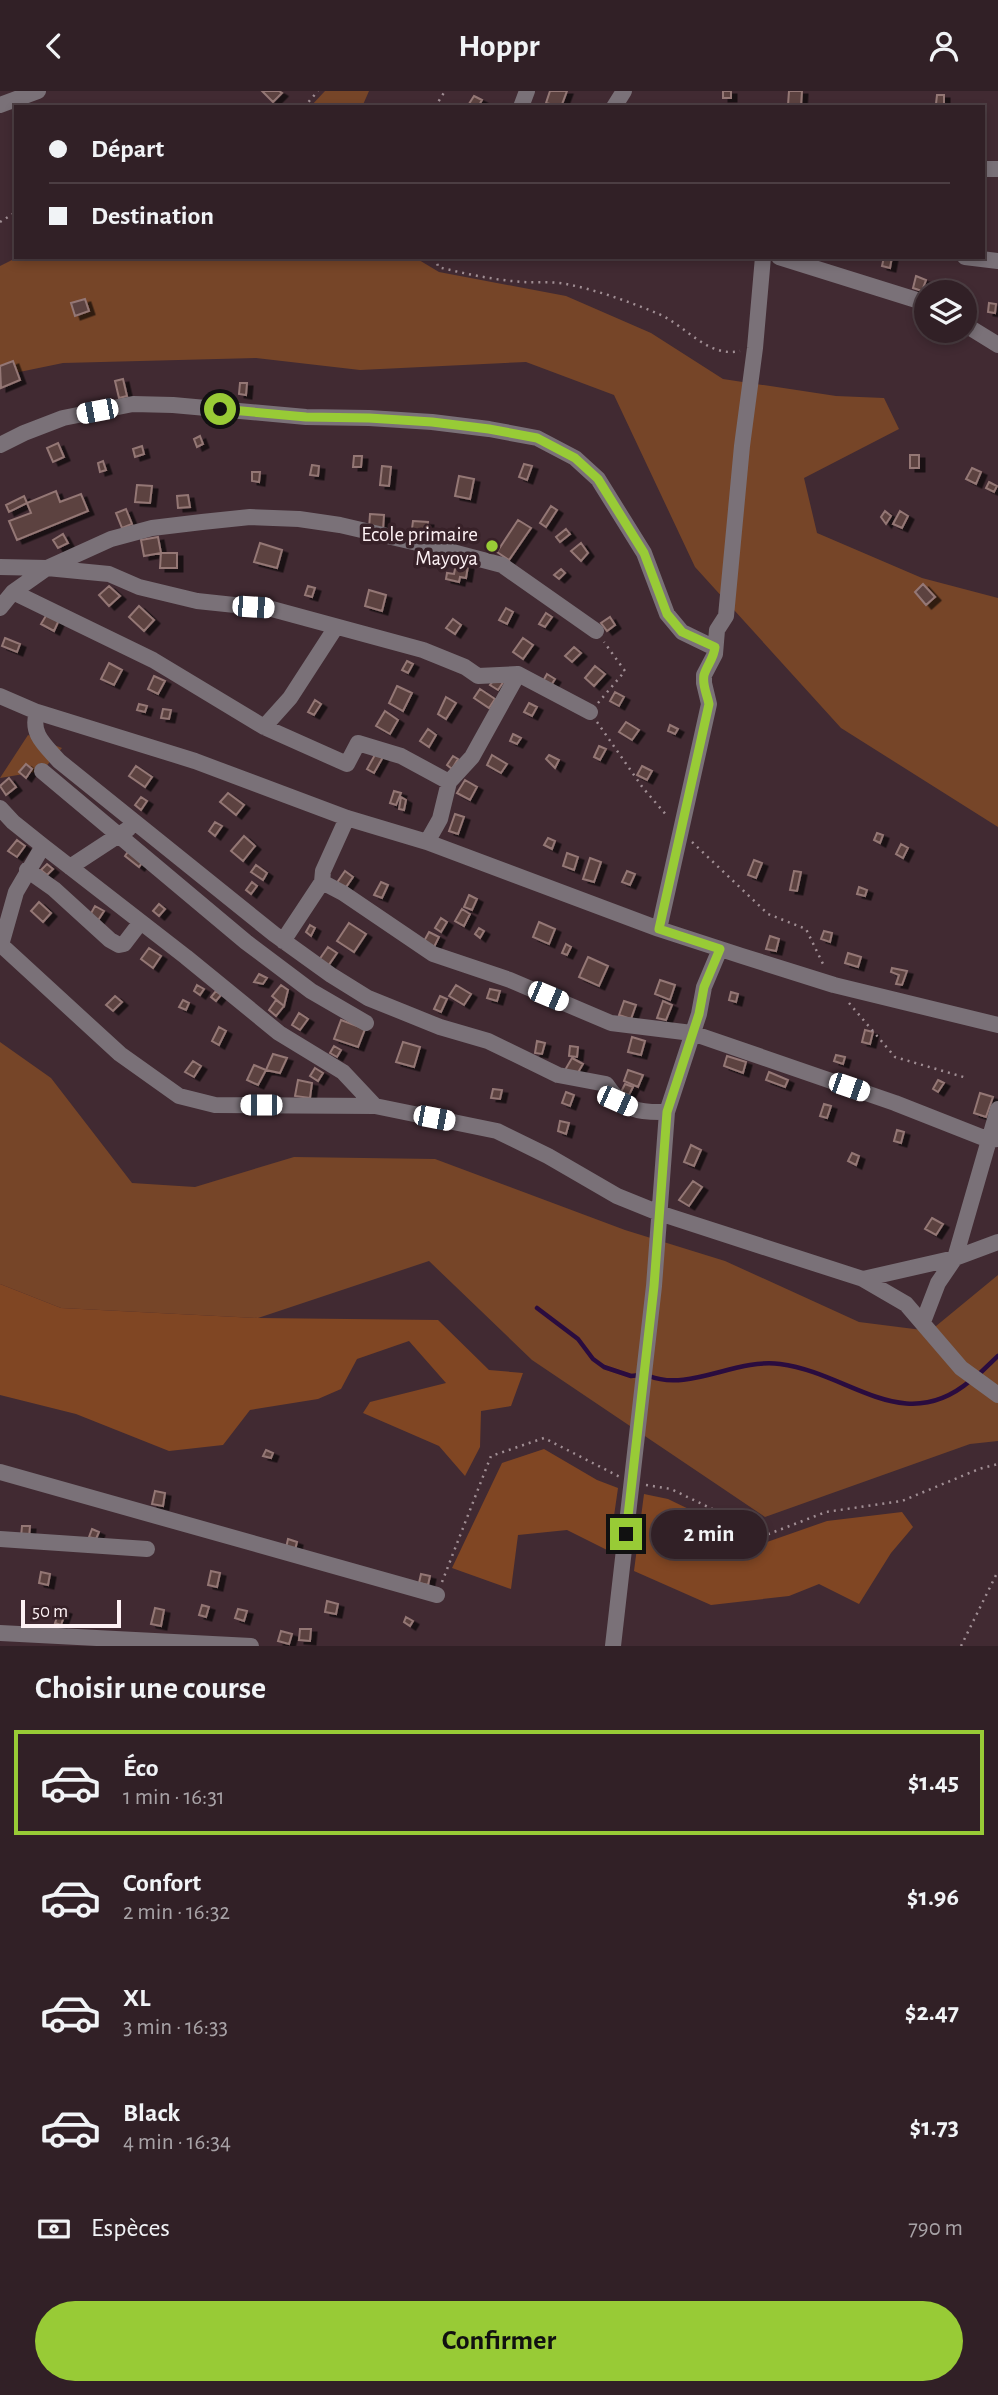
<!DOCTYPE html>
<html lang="fr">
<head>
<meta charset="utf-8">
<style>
	body { margin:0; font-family:"Alegreya Sans",sans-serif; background:#3d2d32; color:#f1f3f6; height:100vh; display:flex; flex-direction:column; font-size:26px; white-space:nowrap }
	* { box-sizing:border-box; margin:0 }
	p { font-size:23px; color:#a8a3a7 }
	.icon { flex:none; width:38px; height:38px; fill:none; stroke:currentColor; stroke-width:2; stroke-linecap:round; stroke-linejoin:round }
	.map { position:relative; height:1555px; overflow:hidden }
	.drawer { display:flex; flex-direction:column; background:#312026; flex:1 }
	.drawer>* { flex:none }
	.guide { position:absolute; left:14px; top:14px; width:971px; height:154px; border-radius:0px; box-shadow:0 4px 10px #0003,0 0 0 2px #4c3e43; display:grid; align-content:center; height:154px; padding:0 35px; background:#312026 }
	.fabs { position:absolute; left:914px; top:189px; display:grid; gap:14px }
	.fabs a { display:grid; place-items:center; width:63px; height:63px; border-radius:50%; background:#312026; box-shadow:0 4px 10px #0003,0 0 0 2px #4c3e43; font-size:35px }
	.scale { position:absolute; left:21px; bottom:18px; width:100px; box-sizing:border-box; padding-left:7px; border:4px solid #fdf1f4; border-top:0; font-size:19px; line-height:24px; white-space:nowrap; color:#fdf1f4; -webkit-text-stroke:5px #372128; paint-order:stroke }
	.end { position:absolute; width:32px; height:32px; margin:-16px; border:9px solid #98cb36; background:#111; box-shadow:0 0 0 4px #111 }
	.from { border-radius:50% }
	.bubble { position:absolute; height:49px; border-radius:24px; background:#312026; box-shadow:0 4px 10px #0003,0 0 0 2px #4c3e43; font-size:23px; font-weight:700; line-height:49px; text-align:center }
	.car { position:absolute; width:21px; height:42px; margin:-21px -10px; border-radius:9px; box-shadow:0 0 5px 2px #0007; background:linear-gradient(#fff 24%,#345 0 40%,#fff 0 76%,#345 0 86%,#fff 0) }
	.guide b { display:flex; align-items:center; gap:24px; height:66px; font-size:26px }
	.guide b+b { border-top:2px solid #4c3e43 }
	.guide i { width:18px; height:18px; background:#f1f3f6 }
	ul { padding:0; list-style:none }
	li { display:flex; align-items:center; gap:21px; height:105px; margin:0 14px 10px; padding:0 21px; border:4px solid transparent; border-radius:0px }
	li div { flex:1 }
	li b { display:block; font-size:26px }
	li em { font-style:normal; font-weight:700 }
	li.on { border-color:#98cb36 }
	li>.icon { width:63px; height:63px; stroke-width:1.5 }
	h2 { padding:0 35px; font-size:32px; line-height:84px }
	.pay { display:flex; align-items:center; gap:18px; height:77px; padding:0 35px; font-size:26px }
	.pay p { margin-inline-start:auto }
	.primary-button { display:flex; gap:14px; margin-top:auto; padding:14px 35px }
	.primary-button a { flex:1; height:80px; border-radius:42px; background:#98cb36; color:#111; font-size:28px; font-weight:700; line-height:80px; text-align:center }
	header { display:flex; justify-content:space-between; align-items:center; height:91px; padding:0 35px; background:#312026; font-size:32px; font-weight:700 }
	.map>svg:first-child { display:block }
	.green { fill:#764528 }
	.forest { fill:#804623 }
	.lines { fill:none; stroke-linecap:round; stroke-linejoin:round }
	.stream { stroke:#2a0c3f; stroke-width:4.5 }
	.building { fill:#5c4340; stroke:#947775; stroke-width:2; filter:url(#shadow) }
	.path { stroke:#a08e94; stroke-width:2.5; stroke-dasharray:2 5; stroke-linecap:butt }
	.street { stroke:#7a7178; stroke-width:16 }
	.route { stroke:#98cb36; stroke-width:9 }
	.poi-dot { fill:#98cb36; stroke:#372128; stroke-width:2.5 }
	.labels { text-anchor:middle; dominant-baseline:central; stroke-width:7; stroke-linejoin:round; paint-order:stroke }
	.poi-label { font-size:21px; fill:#fdf1f4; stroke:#372128; text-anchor:end }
</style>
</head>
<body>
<header><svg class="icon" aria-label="back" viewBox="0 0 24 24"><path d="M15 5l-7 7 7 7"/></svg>Hoppr<svg class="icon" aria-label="person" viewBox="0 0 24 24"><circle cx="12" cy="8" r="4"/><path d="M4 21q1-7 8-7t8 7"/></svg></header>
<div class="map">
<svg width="998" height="1555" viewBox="0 0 998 1555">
	<defs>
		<filter id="shadow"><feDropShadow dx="5.5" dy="3.5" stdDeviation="0" flood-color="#0009"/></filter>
	</defs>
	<rect width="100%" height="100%" fill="#412a32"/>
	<!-- green -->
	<path class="green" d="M325,0h44l-7,16h-52z
		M18,166h396l25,15 127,24 85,37 72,46 113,17 48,2 15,31 -95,49 13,55 105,45 76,20v229l-157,-99 -146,-161 -81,-172 -88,-33 -166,8 -104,-12 -193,5 -63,13v-110z
		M28,644l34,13 -20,23 -42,7z
		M0,951l51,36 81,105 63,4 99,-30 141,2 190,71 100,31 134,61 71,9 68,-56v166l-28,3 -205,73 -233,-157 -103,-99 -171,57 -197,-10 -61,-24z"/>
	<!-- forest -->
	<path class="forest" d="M0,1193l61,24 197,10 180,2 51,50 34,3 -12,33 -30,5 -1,36 -15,29 -26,-30 -76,-33 7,-11 76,-19 -37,-42 -52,18 -16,30 -23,10 -68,11 -27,35 -54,6 -93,-37 -76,-19z
		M544,1358l53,31 21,8 -9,63 -42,-21 -49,5 -7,54 -59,-21 50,-105z
		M644,1403l24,5 93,45 66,-23 75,-9 11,15 -22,26 -32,51 -40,-20 -30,12 -78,9 -77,-34z"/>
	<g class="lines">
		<!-- stream -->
		<path class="stream" d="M537,1217l41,31 15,20 11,8 27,9 10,-1
			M649,1285c40,16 87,-18 131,-12 70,9 123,73 190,17
			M977,1285l21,-20"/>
	</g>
	<!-- building -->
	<path class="building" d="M262,0h17l3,2 -9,9z
		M550,0h17l-6,16 -15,-4z
		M723,0h8v7h-8z
		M789,0h13l-1,15 -13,-1z
		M937,4h7v9h-8z
		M474,5l8,4 -4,7h-11z
		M884,166h8l-2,11 -8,-2z
		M916,185l10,4 -4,11 -9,-3z
		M85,208l4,12 -14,5 -4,-13z
		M989,212l7,1 -1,9 -7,-1z
		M13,270l7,19 -19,8 -1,-22z
		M123,288l4,17 -8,2 -4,-17z
		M240,292h7l-1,12 -7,-1z
		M200,345l3,8 -6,3 -3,-8z
		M58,352l6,14 -11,5 -6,-14z
		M142,355l2,8 -9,3 -2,-8z
		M910,364h9v13h-9z
		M354,365h8l-1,11h-8z
		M103,370l3,9 -6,2 -2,-9z
		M524,373l8,2 -5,14 -8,-3z
		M312,374l7,1 -1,10 -8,-1z
		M382,375l9,1 -2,19 -9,-1z
		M972,377l9,4 -5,12 -10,-5z
		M252,381h8l-1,10 -7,-1z
		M459,385l15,3 -4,20 -15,-3z
		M989,391l8,4 -3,6 -8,-4z
		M137,394l15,1 -2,17 -15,-1z
		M56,400l4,11 21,-8 7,17 -71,29 -8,-19 22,-8 -4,-10z
		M188,404l2,12 -12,1 -1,-12z
		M24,405l3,7 -18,9 -3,-7z
		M551,415l6,4 -11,17 -6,-4z
		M126,418l6,15 -10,4 -6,-15z
		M885,420l6,5 -5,8 -5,-7z
		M900,420l8,5 -6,12 -9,-4z
		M370,423l14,1 -1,15 -14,-1z
		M518,429l13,8 -22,32 -12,-8z
		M413,430l15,1 -2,16 -15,-1z
		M566,438l4,5 -10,8 -4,-5z
		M63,443l5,9 -10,5 -5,-8z
		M158,446l3,16 -17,3 -3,-16z
		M260,452l22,7 -5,18 -23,-6z
		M581,452l7,10 -7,8 -10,-10z
		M161,462h16v15h-17z
		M456,473l12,2 -2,12 -6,-1 -1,5 -13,-3 1,-6 7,1z
		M561,478l4,4 -6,6 -5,-4z
		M923,493l12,13 -9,8 -11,-13z
		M109,495l11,10 -11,10 -10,-11z
		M308,495l7,2 -3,9 -7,-2z
		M369,499l17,5 -4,16 -17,-5z
		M139,515l15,14 -10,11 -15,-14z
		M506,517l7,4 -6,12 -8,-4z
		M546,522l6,4 -7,10 -6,-3z
		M47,523l12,6 -5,11 -13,-7z
		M610,526l5,8 -8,6 -6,-8z
		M453,528l8,6 -6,9 -9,-6z
		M5,547l15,6 -3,8 -15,-6z
		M523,547l10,7 -10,14 -10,-7z
		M574,556l7,6 -9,9 -7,-6z
		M407,570l6,3 -5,9 -6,-3z
		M109,572l13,7 -8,15 -13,-6z
		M595,575l10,8 -11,12 -9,-8z
		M547,583l8,5 -5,8 -8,-4z
		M154,585l11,5 -7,13 -10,-5z
		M497,585l7,5 -6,9 -8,-5z
		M397,595l15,7 -9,18 -14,-8z
		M480,598l15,10 -6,9 -15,-10z
		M615,601l9,5 -5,9 -9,-5z
		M446,606l10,6 -10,16 -8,-5z
		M315,609l6,4 -7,11 -6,-3z
		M529,612l8,4 -5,9 -8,-4z
		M139,613l8,2 -2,6 -8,-2z
		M163,618l8,1 -2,9 -8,-1z
		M385,620l13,9 -8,14 -14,-8z
		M626,631l13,8 -7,10 -13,-8z
		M670,634l8,4 -3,5 -7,-3z
		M428,638l8,6 -7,12 -9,-6z
		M513,643l8,4 -4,6 -7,-3z
		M599,655l7,3 -6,11 -6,-3z
		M376,662l7,4 -9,16 -7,-4z
		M492,664l15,9 -6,9 -14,-8z
		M549,664l10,5 -4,8 -9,-9z
		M453,665l5,3 -6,10 -5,-4z
		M26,673l6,5 -6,9 -7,-6z
		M136,675l16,11 -7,10 -16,-11z
		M642,675l10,5 -5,9 -10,-5z
		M9,687l7,9 -10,8 -6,-9z
		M465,689l12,7 -7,13 -13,-7z
		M394,700l7,2 -5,12 -6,-2z
		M228,702l16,12 -8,10 -16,-13z
		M141,706l6,4 -6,9 -6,-5z
		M401,706l5,3 -2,10 -5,-1z
		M455,723l9,3 -6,17 -9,-3z
		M215,731l7,4 -7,10 -6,-5z
		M877,742l6,2 -3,8 -6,-3z
		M244,745l11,10 -12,15 -12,-10z
		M548,747l7,3 -3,8 -8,-4z
		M17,749l8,6 -8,11 -9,-6z
		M901,753l7,4 -5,10 -7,-4z
		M132,755l14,11 -7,10 -14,-11z
		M567,762l11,4 -4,13 -11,-4z
		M590,767l11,4 -7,20 -11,-3z
		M754,769l8,3 -6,15 -8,-3z
		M47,773l6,5 -6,6 -6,-5z
		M256,774l11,8 -4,7 -12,-8z
		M345,780l8,6 -9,13 -8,-6z
		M627,780l8,3 -5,11 -8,-3z
		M794,780l7,1 -4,19 -7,-1z
		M252,791l5,4 -6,8 -5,-4z
		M381,791l7,3 -6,13 -8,-3z
		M859,796l8,3 -2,6 -8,-2z
		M469,804l8,4 -5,11 -8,-3z
		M39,811l12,11 -8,9 -12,-11z
		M159,813l6,5 -6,7 -6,-5z
		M95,815l9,5 -7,11 -8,-5z
		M462,818l8,5 -6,12 -9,-5z
		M441,827l6,4 -6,10 -6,-4z
		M539,831l16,7 -6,15 -16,-7z
		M349,832l17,11 -12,18 -17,-11z
		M310,834l5,3 -4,8 -5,-4z
		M479,837l5,3 -4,7 -5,-4z
		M824,840l8,2 -2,9 -9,-3z
		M429,841l10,5 -7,14 -10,-6z
		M770,845l9,3 -3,12 -10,-2z
		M566,853l5,3 -4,8 -5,-2z
		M328,856l9,6 -9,13 -9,-6z
		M149,857l12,8 -8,12 -12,-9z
		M848,862l13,4 -3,10 -13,-4z
		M588,866l20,9 -9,20 -20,-9z
		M892,877l15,3 -5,14 -6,-1 3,-9 -8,-3z
		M259,883l8,4 -4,6 -9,-2z
		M660,889l15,5 -5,15 -15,-6z
		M197,894l7,4 -4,6 -6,-4z
		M281,894l7,5 -4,16 -12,-10z
		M456,894l15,9 -7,11 -15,-9z
		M490,898l10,2 -3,10 -10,-3z
		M216,900l5,4 -5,6 -5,-4z
		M731,901l7,2 -2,8 -7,-2z
		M115,905l7,6 -9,9 -7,-6z
		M440,905l7,3 -6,13 -7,-3z
		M183,909l6,3 -3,7 -7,-3z
		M276,909l8,6 -8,10 -7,-6z
		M624,910l12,4 -5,14 -12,-4z
		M663,910l9,4 -6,15 -9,-2z
		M299,922l9,6 -8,11 -8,-5z
		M341,929l24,9 -7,18 -24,-8z
		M219,936l7,4 -7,14 -7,-4z
		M865,939l8,2 -3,12 -8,-2z
		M632,946l13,4 -4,14 -13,-3z
		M537,950l8,2 -3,11 -7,-1z
		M403,951l17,5 -6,20 -18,-5z
		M334,955l7,4 -4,7 -7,-4z
		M570,955l8,1 -1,10 -8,-1z
		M273,963l14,4 -7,15 -14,-3z
		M836,964l9,2 -2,7 -9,-3z
		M727,965l19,6 -3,11 -19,-7z
		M572,967l11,6 -7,12 -11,-6z
		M193,970l8,5 -7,11 -9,-5z
		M254,974l12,5 -8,15 -11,-5z
		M315,977l8,5 -5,8 -8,-5z
		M628,979l15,5 -5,12 -14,-6z
		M769,981l19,8 -3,7 -19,-7z
		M298,989l14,3 -2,15 -15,-2z
		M938,989l6,3 -6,9 -5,-3z
		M625,993l8,3 -4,8 -8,-3z
		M493,998l9,1 -2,9 -9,-1z
		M566,1001l8,3 -4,11 -8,-3z
		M980,1002l13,4 -7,20 -12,-4z
		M824,1013l7,2 -4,12 -7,-2z
		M560,1030l9,2 -3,11 -8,-3z
		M897,1039l7,2 -3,11 -7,-2z
		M691,1054l10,5 -7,16 -10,-4z
		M852,1062l7,3 -3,9 -8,-4z
		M693,1090l9,6 -13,19 -10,-6z
		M932,1127l11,6 -7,11 -11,-6z
		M266,1359l7,3 -2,5 -8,-2z
		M155,1400l10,2 -2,13 -11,-2z
		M22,1435h8l-1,11h-8z
		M92,1438l7,3 -3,7 -7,-2z
		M288,1448l9,3 -2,8 -9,-2z
		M211,1480l9,2 -3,14 -9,-2z
		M41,1481l9,2 -2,11 -9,-2z
		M421,1483l9,2 -2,9 -9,-2z
		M327,1510l11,3 -2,10 -11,-2z
		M202,1514l7,2 -3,10 -7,-2z
		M155,1517l9,2 -3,16 -10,-2z
		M60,1518l6,2 -5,14 -6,-2z
		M238,1518l9,2 -3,10 -9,-3z
		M406,1526l7,4 -3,5 -6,-4z
		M300,1538h11l-1,12 -11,-1z
		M281,1540l11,3 -3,10 -11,-3z"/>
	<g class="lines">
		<!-- path -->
		<path class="path" d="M304,16l14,-16
			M435,16l10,-16
			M0,131l16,-10
			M436,166l2,10c28,7 56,13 85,15 14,1 29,-1 43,2 31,6 64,18 93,30 27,12 49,44 81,37
			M598,612l27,-32 -21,-29
			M597,631l46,66 25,29
			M692,751l76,72 38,15 18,37
			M849,912l46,54 72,21
			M646,1394l25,4 95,46 60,-23 76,-11 77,-32 19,-5
			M442,1491l49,-126 53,-18 76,39
			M961,1555l37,-75"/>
		<!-- street -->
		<path class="street" d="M0,14l38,-14
			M521,16l6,-16
			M614,16l10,-16
			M984,78h14
			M779,166l147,46
			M965,166l33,4
			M964,233l34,21
			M0,354l24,-12 39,-15 70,-14 40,1 133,12 63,1 63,4 57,7 48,9 38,20 23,21 46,74 23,61 15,18 33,16
			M0,476l47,1 62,6 30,13 58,14 75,8 151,41 42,17 13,9 40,-2 72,38
			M13,501l140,68 111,67 83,37 11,-21 43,13 48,26
			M0,517l13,-16 34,-24 64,-29 41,-11 50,-6 48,-5 49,2 41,6 86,20 76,20 94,66
			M0,605l37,16 158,49 152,57 80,24 232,87 83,27 92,29 164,40
			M37,621c-7,22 8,33 22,49l215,173 57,41 37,23 72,29 48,14 70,34 48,9c17,26 31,29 61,28
			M264,636l26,-29 46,-71
			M42,680l204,171 65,49 55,32
			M0,717l13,14 30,24 143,111 93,76 64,39 32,34
			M427,751l13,-23 9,-37 23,-25 46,-83
			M70,776l58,-38
			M27,779l27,19 56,51 9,5 5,-1 16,-21
			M322,791l21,11 90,61 77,26 101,43 81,10 203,70 94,37 9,-1
			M659,838l50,-225 -5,-21v-8l11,-21 2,-24 9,-14 16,-170 13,-98 8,-91
			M283,850l39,-59 1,-11 24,-53
			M0,853l120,110 59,42 36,9 160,1 122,25 51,25 69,40 42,17 204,66 92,-21 43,-16
			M1,854l15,-53 27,-46
			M863,1188l43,25 55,64 37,27
			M923,1231l15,-39 17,-25 43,-149
			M0,1381l437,123
			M0,1448l147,10
			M0,1542l251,13
			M613,1555l41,-360 13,-174 32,-98 5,-27 16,-38"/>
	</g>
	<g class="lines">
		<!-- route -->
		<path class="route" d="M220,318l86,8 63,1 63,4 57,7 48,9 38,20 23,21 46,74 23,61 15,18 33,15c-1,11 -8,18 -11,28 -2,10 3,19 5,29l-50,225 61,20 -16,38 -5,27 -32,98 -13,174 -28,248"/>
	</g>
	<!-- markers -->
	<circle class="poi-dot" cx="492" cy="455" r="7"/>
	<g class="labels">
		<!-- poi labels -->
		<g class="poi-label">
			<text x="478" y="443">Ecole primaire<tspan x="478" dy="24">Mayoya</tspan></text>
		</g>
	</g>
</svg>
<div class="fabs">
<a><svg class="icon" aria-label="layers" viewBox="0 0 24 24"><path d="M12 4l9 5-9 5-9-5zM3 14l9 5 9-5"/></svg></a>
</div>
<div class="scale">50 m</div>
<i class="end from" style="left:220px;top:318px"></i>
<i class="end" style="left:626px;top:1443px"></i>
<div class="bubble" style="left:651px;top:1419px;width:116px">2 min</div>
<i class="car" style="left:97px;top:320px;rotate:259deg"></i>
<i class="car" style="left:253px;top:516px;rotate:94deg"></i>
<i class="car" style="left:548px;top:905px;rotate:113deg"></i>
<i class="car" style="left:849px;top:996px;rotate:109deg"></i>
<i class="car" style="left:617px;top:1010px;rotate:114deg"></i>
<i class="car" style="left:261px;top:1014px;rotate:270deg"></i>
<i class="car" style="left:434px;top:1027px;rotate:101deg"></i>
<div class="guide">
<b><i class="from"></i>Départ</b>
<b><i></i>Destination</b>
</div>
</div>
<section class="drawer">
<h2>Choisir une course</h2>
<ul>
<li class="on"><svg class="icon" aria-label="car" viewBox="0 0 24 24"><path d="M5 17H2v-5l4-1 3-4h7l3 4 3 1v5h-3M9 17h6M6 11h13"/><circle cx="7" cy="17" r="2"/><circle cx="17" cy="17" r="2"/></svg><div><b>Éco</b><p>1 min · 16:31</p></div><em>$1.45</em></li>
<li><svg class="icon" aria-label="car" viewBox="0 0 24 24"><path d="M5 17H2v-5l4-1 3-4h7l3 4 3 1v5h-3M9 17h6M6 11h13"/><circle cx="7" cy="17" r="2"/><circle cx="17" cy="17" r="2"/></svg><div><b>Confort</b><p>2 min · 16:32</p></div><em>$1.96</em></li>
<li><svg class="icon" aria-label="car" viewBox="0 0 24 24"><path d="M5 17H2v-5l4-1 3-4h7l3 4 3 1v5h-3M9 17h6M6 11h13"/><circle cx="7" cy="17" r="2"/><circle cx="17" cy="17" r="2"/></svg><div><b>XL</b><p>3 min · 16:33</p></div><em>$2.47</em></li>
<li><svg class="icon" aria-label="car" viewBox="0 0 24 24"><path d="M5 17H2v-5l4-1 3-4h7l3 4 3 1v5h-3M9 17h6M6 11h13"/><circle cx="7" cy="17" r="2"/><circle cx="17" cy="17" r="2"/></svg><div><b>Black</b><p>4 min · 16:34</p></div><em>$1.73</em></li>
</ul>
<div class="pay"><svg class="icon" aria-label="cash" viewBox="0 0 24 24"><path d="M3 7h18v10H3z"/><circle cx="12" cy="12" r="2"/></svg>Espèces<p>790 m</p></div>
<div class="primary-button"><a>Confirmer</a></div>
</section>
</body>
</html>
